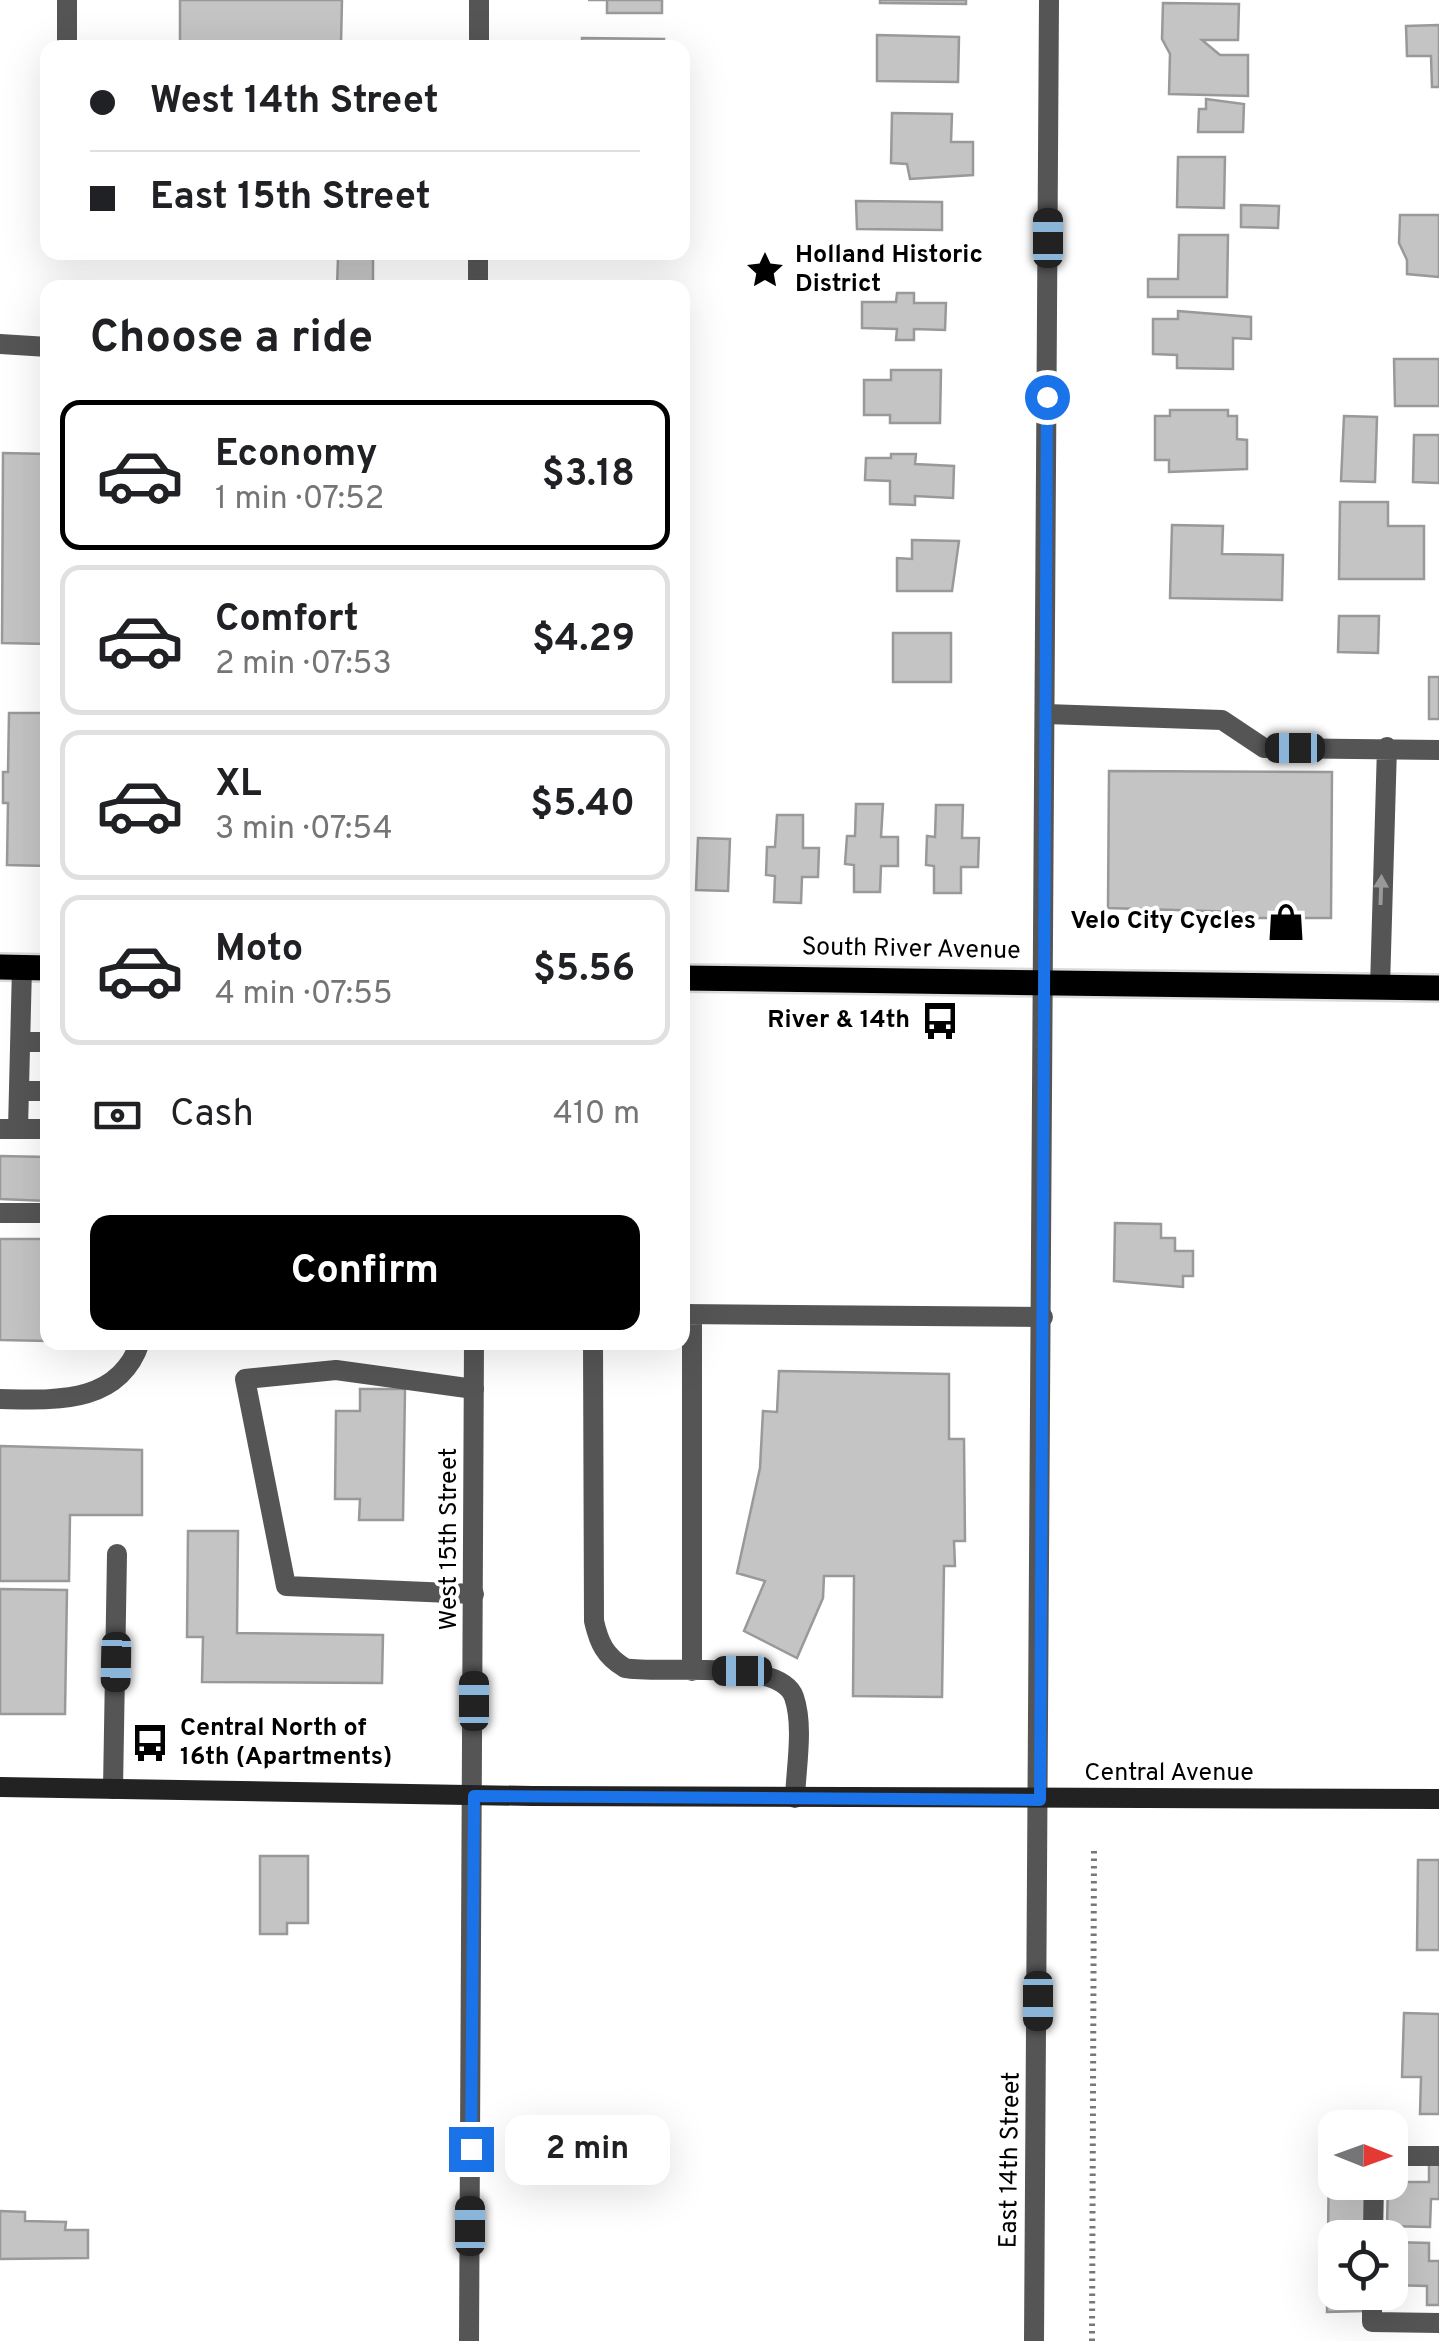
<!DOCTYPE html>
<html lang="en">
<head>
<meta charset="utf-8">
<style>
	body { margin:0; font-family:Overpass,sans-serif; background:#f6f6f6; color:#202124; height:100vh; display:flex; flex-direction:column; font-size:38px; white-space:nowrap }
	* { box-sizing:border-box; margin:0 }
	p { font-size:32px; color:#757577 }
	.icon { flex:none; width:55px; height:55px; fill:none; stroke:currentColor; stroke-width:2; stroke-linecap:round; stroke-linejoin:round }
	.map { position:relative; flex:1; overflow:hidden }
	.sheet { position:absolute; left:40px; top:280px; width:650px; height:1070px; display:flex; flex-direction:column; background:#fff; border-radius:20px; box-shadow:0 10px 40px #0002 }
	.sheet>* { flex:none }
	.top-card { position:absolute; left:40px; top:40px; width:650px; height:220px; border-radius:20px; box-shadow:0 10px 40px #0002; display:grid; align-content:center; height:220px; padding:0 50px; background:#fff }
	.needle { width:65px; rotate:91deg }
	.controls { position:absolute; left:1318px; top:2110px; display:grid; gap:20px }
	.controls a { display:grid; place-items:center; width:90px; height:90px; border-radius:20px; background:#fff; box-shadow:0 10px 40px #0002; font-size:50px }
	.end { position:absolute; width:45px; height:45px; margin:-22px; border:12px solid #1a73e8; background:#fff; box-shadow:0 0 0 5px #fff }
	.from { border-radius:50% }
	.bubble { position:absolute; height:70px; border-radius:20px; background:#fff; box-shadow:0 10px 40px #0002; font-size:32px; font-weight:700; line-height:70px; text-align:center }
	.car { position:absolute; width:30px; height:60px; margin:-30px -15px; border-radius:12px; box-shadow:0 0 8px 2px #0007; background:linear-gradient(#222 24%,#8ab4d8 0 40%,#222 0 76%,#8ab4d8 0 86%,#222 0) }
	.top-card b { display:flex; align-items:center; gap:35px; height:95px; font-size:38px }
	.top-card b+b { border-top:2px solid #e0e0e0 }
	.top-card i { width:25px; height:25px; background:#202124 }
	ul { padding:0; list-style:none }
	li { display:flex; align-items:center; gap:30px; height:150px; margin:0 20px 15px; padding:0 30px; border:5px solid #e0e0e0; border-radius:20px }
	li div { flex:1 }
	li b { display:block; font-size:38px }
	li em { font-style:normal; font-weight:700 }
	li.on { border-color:#000 }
	li>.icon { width:90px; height:90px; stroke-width:1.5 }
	h2 { padding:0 50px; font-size:45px; line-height:120px }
	.pay { display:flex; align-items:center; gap:25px; height:110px; padding:0 50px; font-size:38px }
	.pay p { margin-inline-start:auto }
	.button { display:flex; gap:20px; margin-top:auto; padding:20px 50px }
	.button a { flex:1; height:115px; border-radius:20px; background:#000; color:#fff; font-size:40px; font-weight:700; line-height:115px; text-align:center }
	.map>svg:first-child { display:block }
	.building { fill:#c4c4c4; stroke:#999; stroke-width:2.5 }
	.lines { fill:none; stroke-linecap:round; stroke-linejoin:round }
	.primary-casing { stroke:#dbdbdb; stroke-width:30 }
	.path { stroke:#777; stroke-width:6; stroke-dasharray:2.5 5; stroke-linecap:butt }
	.lane { stroke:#555; stroke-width:20 }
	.street { stroke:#555; stroke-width:20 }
	.secondary { stroke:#222; stroke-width:20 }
	.primary { stroke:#000; stroke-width:25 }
	.oneway { fill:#999 }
	.route { stroke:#1a73e8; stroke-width:12 }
	.labels { text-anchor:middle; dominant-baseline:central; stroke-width:8; stroke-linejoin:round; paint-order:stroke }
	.poi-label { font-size:25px; font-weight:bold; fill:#000; stroke:#fff; text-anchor:start }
	.street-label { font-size:25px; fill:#000; stroke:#fff }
</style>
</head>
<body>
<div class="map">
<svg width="1439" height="2341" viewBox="0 0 1439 2341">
	<rect width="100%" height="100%" fill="#fff"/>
	<!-- building -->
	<path class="building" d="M180,0h162l-1,43 -161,-1z
		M588,0h74v13h-55v-13z
		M880,0h86v4l-86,-1z
		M1163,3l76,1 -1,36h-36l18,15h28v41l-79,-2 1,-40 -8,-15z
		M1439,25v62h-7l-1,-31h-24l-1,-30z
		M877,35l82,2 -1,45 -81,-1z
		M582,38l82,1 -1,9h-81z
		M1206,99l38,5 -1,28h-45l1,-23h7z
		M892,113l60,1 -1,28h22v33l-63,4 -3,-15 -16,-1z
		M1178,157h47l-1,51 -47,-1z
		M856,201l86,1v28l-85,-1z
		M1241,205l38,1 -1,22 -37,-1z
		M1400,215h39v62l-32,-3v-14l-8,-17z
		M1179,235h49l-1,62h-79v-18h30z
		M338,258h35v30h-36z
		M897,293h17v10h32l-1,27 -31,-1v11h-18l1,-11 -35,-1v-26h34z
		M1178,311l73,6v22l-18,-1v31l-56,-1v-13l-24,-1v-35h25z
		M1394,359h45v47h-44z
		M891,370h50l-1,53h-50v-8h-26v-35h27z
		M1170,410h58v6h9v23l10,1v29l-78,3v-12h-14v-44h15z
		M1344,416l33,1 -2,65 -34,-1z
		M1414,435h25v48l-26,-1z
		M3,453l45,1v190l-46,-1z
		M891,454h25l-1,10 39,2 -1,32 -38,-2v9l-25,-1v-23l-25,-1 1,-22h25z
		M1340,502h48v24h36v53h-85z
		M1172,525l51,1 -1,28 61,1 -1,45 -112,-2z
		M912,540l47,1 -7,50h-55v-33l15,1z
		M1339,616h40l-1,37 -40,-1z
		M893,633h58v49h-58z
		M1429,677h10v42h-10z
		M9,713h39v153l-41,-1 1,-62h-5v-31h5z
		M1109,771l223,1 -1,146h-92v-6l-131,-4z
		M856,804h27l-2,33h17v29h-17l-1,26h-26v-27l-9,-1 2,-28h8z
		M936,805h27l-1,33h17l-1,29h-17v26h-27v-27l-8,-1 1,-29 8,1z
		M777,815h26v33h16l-1,29h-16l-1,26 -27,-1 1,-26 -9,-1 1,-28h8z
		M698,838l32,1 -2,52 -32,-1z
		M0,1156l48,1v44l-48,-2z
		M1115,1223l46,1v14h14v13h18v25h-10v11l-69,-6z
		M0,1239h48v102l-48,-1z
		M779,1371l170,3v65h15l1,102h-11l1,25h-11l-2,131 -89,-1 1,-120h-30l-1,22 -26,60 -53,-27 21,-50 -28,-8 23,-105 3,-57 14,1z
		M360,1389h45l-2,131h-44l1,-21h-25l1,-88h24z
		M0,1446l142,4v65h-72l-1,66h-69z
		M188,1531h50l-1,102 146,2 -1,48 -180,-1 1,-45h-16z
		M0,1589l67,1 -2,124h-65z
		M260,1856h48v67h-21v11h-27z
		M1418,1860h21v90h-22z
		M1404,2013l35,1v100h-19l1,-37h-19z
		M1329,2160h6v22h30l-1,56h-29v54h29l-1,19 -36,1z
		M1429,2163l10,1v35h-8l-1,28 -43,-1 1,-44h41z
		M0,2211l25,1v9l41,1 -1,8h23v28l-88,1z
		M1390,2242l39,1v18h10v44h-12v-19l-37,-1z"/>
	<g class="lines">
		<!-- primary casing -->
		<g class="primary-casing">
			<path id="primary" d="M0,967l48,1
				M682,978l757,10"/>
		</g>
		<!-- path -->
		<path class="path" d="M1092,2341l2,-491"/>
		<!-- lane -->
		<path class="lane" d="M67,48v-48
			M0,344l48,3
			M1046,714l176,6 42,28 175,2
			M1380,987l7,-240
			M20,1042h28
			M20,1091h25
			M0,1129h45
			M18,1129l4,-162
			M0,1213h48
			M682,1314l361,3
			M593,1342l1,279c5,22 11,35 31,47 37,7 155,-11 169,29 10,29 2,71 1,101
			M474,1389l-138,-19 -91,9 41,207 188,8
			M0,1399c55,1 119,6 140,-57
			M692,1671v-357
			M113,1789l4,-235
			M1390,2156h49
			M1373,2238l1,-56
			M1372,2292v30l67,1"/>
		<!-- street -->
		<path class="street" d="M479,48v-48
			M478,288v-36
			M469,2341l5,-999
			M1034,2341l15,-2341"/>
		<!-- secondary -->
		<path class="secondary" d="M0,1787l532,9 907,3"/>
		<!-- primary -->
		<use href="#primary" class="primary"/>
	</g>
	<!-- one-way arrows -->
	<defs><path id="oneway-solid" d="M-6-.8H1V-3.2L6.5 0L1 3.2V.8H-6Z" transform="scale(2.5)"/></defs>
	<use class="oneway" href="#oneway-solid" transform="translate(1381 890) rotate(-88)"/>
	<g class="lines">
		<!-- route -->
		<path class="route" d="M471,2149l3,-353 566,4 7,-1403"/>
	</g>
	<!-- icons -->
	<defs>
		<g id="sight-bare" transform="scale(3)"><path d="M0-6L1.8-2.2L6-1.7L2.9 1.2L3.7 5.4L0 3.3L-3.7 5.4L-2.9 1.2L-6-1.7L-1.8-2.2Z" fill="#000" stroke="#fff" stroke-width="2.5" paint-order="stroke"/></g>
		<g id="shop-bare" transform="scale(3)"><path d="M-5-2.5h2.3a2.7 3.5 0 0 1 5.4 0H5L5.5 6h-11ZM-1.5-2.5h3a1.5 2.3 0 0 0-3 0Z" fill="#000" stroke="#fff" stroke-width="2.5" paint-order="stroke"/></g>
		<g id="bus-bare" transform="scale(3)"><path d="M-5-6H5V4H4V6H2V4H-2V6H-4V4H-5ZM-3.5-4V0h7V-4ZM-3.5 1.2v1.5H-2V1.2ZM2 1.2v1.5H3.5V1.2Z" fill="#000" stroke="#fff" stroke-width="2.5" paint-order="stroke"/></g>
	</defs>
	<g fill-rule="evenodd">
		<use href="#sight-bare" x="765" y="270"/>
		<use href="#shop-bare" x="1286" y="922"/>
		<use href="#bus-bare" x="940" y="1021"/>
		<use href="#bus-bare" x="150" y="1743"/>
	</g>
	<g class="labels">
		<!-- poi labels -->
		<g class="poi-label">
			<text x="795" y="256">Holland Historic<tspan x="795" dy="29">District</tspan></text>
			<text x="1256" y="922" text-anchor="end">Velo City Cycles</text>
			<text x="910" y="1021" text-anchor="end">River &amp; 14th</text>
			<text x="180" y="1729">Central North of<tspan x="180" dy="29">16th (Apartments)</tspan></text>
		</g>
		<!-- street labels -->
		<g class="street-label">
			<text transform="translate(911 950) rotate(1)">South River Avenue</text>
			<text transform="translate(450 1539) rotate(-90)">West 15th Street</text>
			<text x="1169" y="1774">Central Avenue</text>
			<text transform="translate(1011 2160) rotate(-89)">East 14th Street</text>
		</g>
	</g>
</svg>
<div class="controls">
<a><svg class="needle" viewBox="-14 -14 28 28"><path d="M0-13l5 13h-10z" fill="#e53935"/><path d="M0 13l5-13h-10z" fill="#757577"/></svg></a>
<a><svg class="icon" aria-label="locate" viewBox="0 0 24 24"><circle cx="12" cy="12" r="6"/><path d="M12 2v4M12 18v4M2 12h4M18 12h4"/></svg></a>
</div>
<i class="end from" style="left:1047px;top:397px"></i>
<i class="end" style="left:471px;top:2149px"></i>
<div class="bubble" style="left:505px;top:2115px;width:165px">2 min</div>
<i class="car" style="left:1048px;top:238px;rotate:0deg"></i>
<i class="car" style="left:1295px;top:748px;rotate:270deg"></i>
<i class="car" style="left:116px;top:1662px;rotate:181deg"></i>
<i class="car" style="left:742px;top:1671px;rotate:270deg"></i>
<i class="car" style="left:474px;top:1701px;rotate:0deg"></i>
<i class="car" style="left:1038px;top:2001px;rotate:180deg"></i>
<i class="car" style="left:470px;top:2226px;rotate:0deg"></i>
<div class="top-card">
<b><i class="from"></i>West 14th Street</b>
<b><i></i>East 15th Street</b>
</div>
<section class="sheet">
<h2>Choose a ride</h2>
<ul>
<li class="on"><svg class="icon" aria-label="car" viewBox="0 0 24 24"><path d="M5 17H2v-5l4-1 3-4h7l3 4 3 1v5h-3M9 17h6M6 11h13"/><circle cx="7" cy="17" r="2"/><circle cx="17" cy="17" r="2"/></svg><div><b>Economy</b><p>1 min · 07:52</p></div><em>$3.18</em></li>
<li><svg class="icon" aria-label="car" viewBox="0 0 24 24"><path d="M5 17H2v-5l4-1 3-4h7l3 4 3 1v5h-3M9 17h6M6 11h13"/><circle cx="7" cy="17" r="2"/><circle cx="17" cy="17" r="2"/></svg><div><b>Comfort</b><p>2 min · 07:53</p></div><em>$4.29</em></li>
<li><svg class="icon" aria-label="car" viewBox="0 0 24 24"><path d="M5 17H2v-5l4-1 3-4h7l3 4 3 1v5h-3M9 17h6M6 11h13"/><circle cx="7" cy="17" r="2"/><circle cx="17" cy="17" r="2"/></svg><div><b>XL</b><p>3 min · 07:54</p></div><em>$5.40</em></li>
<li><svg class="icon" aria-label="car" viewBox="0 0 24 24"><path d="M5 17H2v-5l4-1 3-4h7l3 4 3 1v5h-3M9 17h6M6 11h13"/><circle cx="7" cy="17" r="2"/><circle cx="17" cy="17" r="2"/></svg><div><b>Moto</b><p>4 min · 07:55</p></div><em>$5.56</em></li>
</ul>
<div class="pay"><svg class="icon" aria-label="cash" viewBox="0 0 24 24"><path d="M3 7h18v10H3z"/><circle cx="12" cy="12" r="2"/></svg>Cash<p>410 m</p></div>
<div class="button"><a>Confirm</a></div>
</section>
</div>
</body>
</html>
